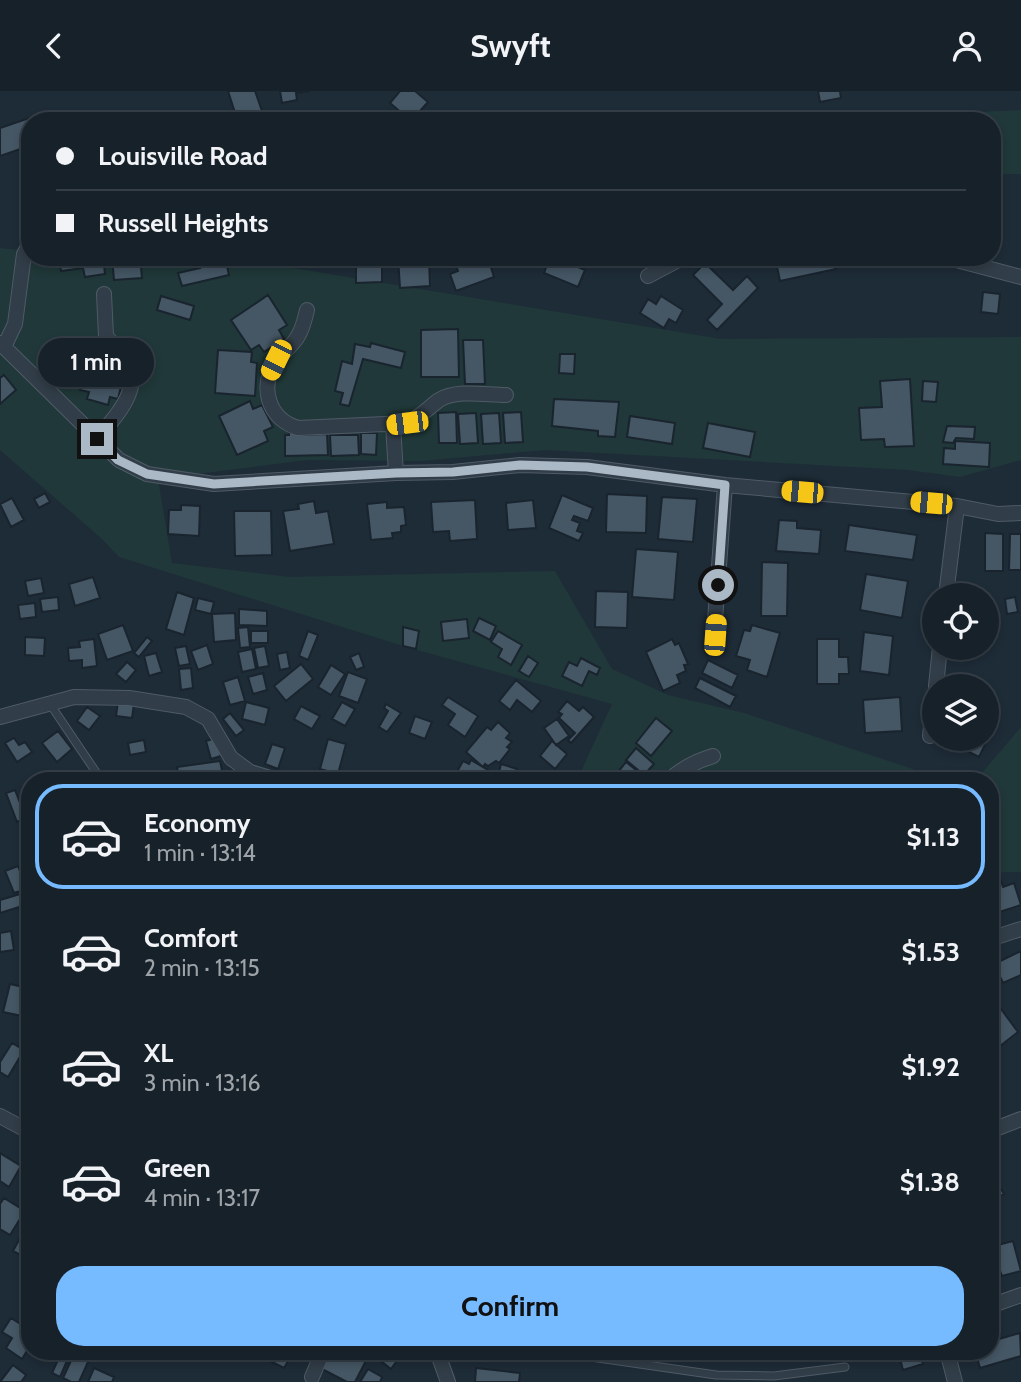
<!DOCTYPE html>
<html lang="en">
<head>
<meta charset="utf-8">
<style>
	body { margin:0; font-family:Cabin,sans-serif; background:#1f2932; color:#f1f3f6; height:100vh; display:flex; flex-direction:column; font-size:26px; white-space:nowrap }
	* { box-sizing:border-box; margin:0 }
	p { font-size:23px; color:#9ea3a8 }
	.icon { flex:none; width:38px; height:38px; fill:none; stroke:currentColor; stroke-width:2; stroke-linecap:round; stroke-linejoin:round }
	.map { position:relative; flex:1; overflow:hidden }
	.drawer { position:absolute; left:21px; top:681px; width:978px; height:588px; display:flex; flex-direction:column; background:#16212a; border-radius:28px; box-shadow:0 4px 10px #0003,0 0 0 2px #353e47 }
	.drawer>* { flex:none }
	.banner { position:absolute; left:21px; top:21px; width:980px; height:154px; border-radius:28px; box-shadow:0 4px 10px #0003,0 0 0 2px #353e47; display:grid; align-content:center; height:154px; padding:0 35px; background:#16212a }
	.fabs { position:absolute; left:922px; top:492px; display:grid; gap:14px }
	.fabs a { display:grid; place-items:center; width:77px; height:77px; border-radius:50%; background:#16212a; box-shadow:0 4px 10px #0003,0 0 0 2px #353e47; font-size:35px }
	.end { position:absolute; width:32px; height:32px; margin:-16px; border:9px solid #abb8c5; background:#111; box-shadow:0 0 0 4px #111 }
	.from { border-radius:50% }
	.bubble { position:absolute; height:49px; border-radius:24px; background:#16212a; box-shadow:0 4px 10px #0003,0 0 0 2px #353e47; font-size:23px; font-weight:700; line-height:49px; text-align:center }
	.car { position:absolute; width:21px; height:42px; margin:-21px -10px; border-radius:9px; box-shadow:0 0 5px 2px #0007; background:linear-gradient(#f5c518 24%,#345 0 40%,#f5c518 0 76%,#345 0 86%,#f5c518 0) }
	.banner b { display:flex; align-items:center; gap:24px; height:66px; font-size:26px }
	.banner b+b { border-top:2px solid #353e47 }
	.banner i { width:18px; height:18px; background:#f1f3f6 }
	ul { padding:12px 0 0; list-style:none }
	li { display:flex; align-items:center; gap:21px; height:105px; margin:0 14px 10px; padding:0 21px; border:4px solid transparent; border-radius:28px }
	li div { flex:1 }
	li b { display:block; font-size:26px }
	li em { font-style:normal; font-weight:700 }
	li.on { border-color:#76baff }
	li>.icon { width:63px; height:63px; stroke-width:1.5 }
	.primary-button { display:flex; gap:14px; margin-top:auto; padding:14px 35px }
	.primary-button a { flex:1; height:80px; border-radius:28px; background:#76baff; color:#111; font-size:28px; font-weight:700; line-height:80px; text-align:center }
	header { display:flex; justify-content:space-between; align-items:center; height:91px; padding:0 35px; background:#16212a; font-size:32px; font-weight:700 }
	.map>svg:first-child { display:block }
	.green { fill:#203839 }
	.building { fill:#455664; stroke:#19242e; stroke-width:2 }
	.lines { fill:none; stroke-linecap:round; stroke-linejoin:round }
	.lane-casing { stroke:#4f5b66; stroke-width:9 }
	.street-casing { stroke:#4f5b66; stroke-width:16 }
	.lane { stroke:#313d48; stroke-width:7 }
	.street { stroke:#313d48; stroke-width:14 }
	.route { stroke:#abb8c5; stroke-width:9 }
</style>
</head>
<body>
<header><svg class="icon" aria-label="back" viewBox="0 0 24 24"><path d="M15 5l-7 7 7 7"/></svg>Swyft<svg class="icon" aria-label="person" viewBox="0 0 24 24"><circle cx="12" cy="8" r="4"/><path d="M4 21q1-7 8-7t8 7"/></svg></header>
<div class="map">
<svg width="1021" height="1291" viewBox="0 0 1021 1291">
	<rect width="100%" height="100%" fill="#1e2c38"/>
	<!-- green -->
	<path class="green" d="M1021,19v64h-29v-53h-227z
		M0,157l30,3v6h197l494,82 300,-2v123l-61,17 -52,-7 -363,-20 -124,11 -114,-1 -149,19 14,84 117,14 266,-6 57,98 56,26 76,18 202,67h-369l35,-76 -209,-58 -284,-89 -17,-18 -102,-89z
		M1021,636v145h-30l-1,-91 -14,-1z"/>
	<!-- building -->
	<path class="building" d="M228,0h27l7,20 -25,8z
		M280,0h30l-14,2 1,7 -15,3z
		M400,0h15l13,11 -17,19 -21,-18z
		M818,0h22l1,7 -21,4z
		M44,22l2,8h-16v27l-1,-2 -29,10v-28z
		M59,166h44l2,17 -20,3 -2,-9 -22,3z
		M112,166h28l2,21 -28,2z
		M268,166h35l1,5 -13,2 -1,-5 -21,3z
		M310,166h30l1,6 -31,2z
		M356,166h26v25l-26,1z
		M398,166h23l1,3h7l1,26 -30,2z
		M453,166h18l3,9 15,-5 5,16 -38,14 -6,-17 8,-3z
		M550,166h32l-4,10 7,3 -7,17 -34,-14z
		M775,166h59l2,12 -56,12z
		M213,167l1,7 12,-3 3,13 -47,11 -4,-13 22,-5 -2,-6z
		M705,172l28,27 14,-14 11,12 -41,42 -10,-10 15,-16 -29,-29z
		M983,201l17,2 -2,20 -17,-2z
		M268,204l19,30 -8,5 5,9 -20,13 -5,-7 -8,5 -20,-30z
		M161,205l33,10 -4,14 -33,-10z
		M661,205l22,14 -7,13 -7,-4 -5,9 -24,-15 8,-14 8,5z
		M458,238l1,48h-38v-47z
		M463,249h20l2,44h-20z
		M371,252l34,9 -4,16 -38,-9 -14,47 -9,-2 3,-11 -8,-2 7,-30 10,3 3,-20 15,3z
		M218,259l34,2 -1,10 6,1 -2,33 -40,-3z
		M560,263h15l-1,20 -15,-1z
		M88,265l38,9 -8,34 -8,-2 -2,8 -21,-6 2,-7 -9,-2z
		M4,284l12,15 -16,14v-26z
		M910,288l4,67 -29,1 -1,-8 -23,1 -2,-32 23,-1 -2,-26z
		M923,290l15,1 -2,20 -14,-1z
		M554,308l65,3 -4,35 -17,-1v-5l-46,-5z
		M250,310l3,8 9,-4 11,22 -9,4 4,10 -31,14 -18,-39z
		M456,321l1,31h-18l-1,-30z
		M521,321l2,30 -18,1 -2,-30z
		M476,322l2,30 -18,1 -2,-30z
		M499,322l2,30 -18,1 -2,-30z
		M630,325l45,7 -3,21 -45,-7z
		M708,332l47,9 -5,25 -47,-9z
		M947,335l28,1 -1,12 -18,-1 -3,5 -10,-1z
		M289,339l11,5 27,-1 1,21 -43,1v-21h4z
		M361,342h16l-1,22 -15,-1z
		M330,344h28l1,20 -28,1z
		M955,350l35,2 -1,24 -46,-3 1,-16 11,1z
		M45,402l5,9 -11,6 -5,-9z
		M607,403l40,2 -1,37 -40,-1z
		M562,404l31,13 -5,13 -14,-5 -2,4 8,3 -3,8 6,2 -4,8 -30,-13z
		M662,406l35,2 -4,43 -35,-3z
		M12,407l12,22 -13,7 -11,-23z
		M475,409l2,39 -27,2 -1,-10 -16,1 -2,-30z
		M533,409l3,28 -28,2 -2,-27z
		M314,410l2,12 12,-2 6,33 -44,7 -7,-40 16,-2 -1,-5z
		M387,411v6l17,-1 2,18 -5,1v6l-9,1 1,5 -22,2 -4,-36z
		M181,414l19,1 -1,30 -31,-2 1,-24h12z
		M234,420h37l1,44 -37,1z
		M779,429l18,1v7l24,2 -2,24 -43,-3z
		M849,434l68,10 -4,25 -68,-9z
		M985,442l18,1v37h-18z
		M1010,443h11v36h-12z
		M636,458l42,3 -4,48 -42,-3z
		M762,471l26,1 -1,53h-26z
		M866,483l42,7 -6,37 -42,-8z
		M93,486l7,21 -25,8 -6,-22z
		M41,487l3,15 -16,3 -3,-15z
		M596,500l32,1 -1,36 -32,-1z
		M177,501l17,6 -10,37 -18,-6z
		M58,506l1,13 -17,2 -2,-13z
		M1015,506l3,15 -11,2 -2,-15z
		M198,507l16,4 -3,12 -16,-4z
		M35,512l1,14 -16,2 -2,-14z
		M239,518l28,2v15l-28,-1z
		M235,522l1,27 -22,2 -2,-28z
		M479,527l17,8 -6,14 -17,-9z
		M467,528l2,19 -26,3 -2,-19z
		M123,534l10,26 -26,9 -9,-26z
		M752,534l28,8 -13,44 -20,-7 3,-10 -14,-4 8,-26 6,1z
		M248,536l2,20 -10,1 -2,-20z
		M403,536l16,4 -3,18 -13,-3z
		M251,540h17v12h-17z
		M308,540l10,4 -10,25 -9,-4z
		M498,540l24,14 -11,20 -13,-8 4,-8 -11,-7z
		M864,541l29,4 -4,39 -29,-4z
		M25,546l20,1 -1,18 -19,-1z
		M147,546l5,4 -13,16 -5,-4z
		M94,548l3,27 -15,2v-8l-13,1 -1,-13 12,-1 -1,-6z
		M672,548l3,6 4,-2 9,21 -4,1 2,6 -9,4 3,8 -17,8 -17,-39z
		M817,548h22v18h9l1,17h-10v10h-22z
		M207,554l6,19 -15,6 -7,-19z
		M186,555l4,18 -11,2 -4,-18z
		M265,555l4,20 -11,2 -4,-20z
		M252,558l4,20 -14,3 -4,-20z
		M287,561l3,16 -10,2 -3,-16z
		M156,562l6,19 -13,4 -5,-20z
		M359,562l5,14 -8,3 -6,-13z
		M528,565l10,7 -9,14 -10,-6z
		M581,567l19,10 -3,7 -8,-4 -7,15 -20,-10 7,-14 8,4z
		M708,569l30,15 -6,13 -30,-15z
		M127,571l9,8 -10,12 -10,-8z
		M301,573l12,15 -27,22 -12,-15z
		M331,574l14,9 -14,21 -13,-8z
		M191,577l2,20 -12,2 -2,-21z
		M348,581l19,7 -9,24 -19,-7z
		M263,582l4,17 -14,4 -5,-17z
		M238,586l7,24 -15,4 -7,-23z
		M700,587l36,18 -6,11 -35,-19z
		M516,589l25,21 -9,11 -15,-12 -7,10 -11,-9z
		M448,606l30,19 -13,21 -17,-12 7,-11 -13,-9z
		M900,606l2,34 -37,2 -2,-33z
		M118,610l16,3 -2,14 -16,-2z
		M567,610l12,10 4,-4 11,10 -23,26 -3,-3 7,-7 -16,-15 3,-4 -4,-2z
		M246,611l23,6 -4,17 -23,-6z
		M342,611l13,7 -10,17 -13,-7z
		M386,613l15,9 -14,19 -8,-5 9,-16 -4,-3z
		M301,615l19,10 -8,13 -18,-10z
		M87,616l13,9 -11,14 -12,-9z
		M230,622l14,17 -8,6 -13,-17z
		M987,624l10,5 -18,37 -14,-7 5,-11h17z
		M415,625l17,6 -7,17 -16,-6z
		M656,627l16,13 -21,25 -15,-13z
		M557,628l12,17 -13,9 -12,-17z
		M498,631l12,11 -4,5 6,4 -5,5 3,2 -11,14 -3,-2 -8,5 -3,-2 -2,3 -17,-15 21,-25 4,3z
		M58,640l14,18 -15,13 -15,-19z
		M14,647l5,7 6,-3 7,10 -15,10 -12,-19z
		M216,647l5,18 -10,3 -5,-18z
		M328,648l18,5 -8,30 -18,-5z
		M144,649l2,12 -16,3 -2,-12z
		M552,650l15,13 -12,15 -15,-13z
		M272,653l13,4 -7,21 -13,-5z
		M636,657l18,16 -10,11 -18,-15z
		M471,669l17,10 -7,11h-8l-15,-11 5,-9 6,3z
		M220,670l3,14 -43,6 -3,-14z
		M626,671l19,15 -2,4h-16l-10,-8z
		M501,673l16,5 -4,12h-21l2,-6 4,1z
		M15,699l11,28 -9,4 -11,-29z
		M30,764v32l-10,-28z
		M18,775l9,23 -13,4 -9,-22z
		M1000,786l3,10 11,-4 7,22 -31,10v-34z
		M30,800v20l-9,3 -2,-7 -19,6v-13z
		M11,840l3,19 -14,2v-19z
		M1021,860v24l-18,8 -9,-19z
		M10,893l18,4 -6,28 -19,-4z
		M1001,918l17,23 -28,22v-37z
		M12,952l12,7 -16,27 -8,-5v-10z
		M0,1062l21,13 -12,21 -9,-6z
		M990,1079l14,24 -14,8z
		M4,1107l21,13 -15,24 -10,-6v-25z
		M30,1128v41l-17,-9z
		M1013,1150l8,30 -19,5 -3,-8 -9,2v-23z
		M11,1227l19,12v16l-8,13 -16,-11 6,-10 -10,-6z
		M996,1240l3,8 21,-6 1,23 -41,12 -5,-17h15v-19z
		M54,1260l16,3 -10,23 -8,-4 5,-11 -7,-3z
		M278,1260h8l-2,3 6,4 -6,10 -12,-6z
		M331,1260h40l-16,31h-8l-25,-13z
		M381,1260h23l-13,18 -15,-12z
		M898,1260h21l4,13 -20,6z
		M74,1263l14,8 -9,20h-8l-8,-4z
		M13,1274l13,10 -5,7h-21z
		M94,1277l20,9 -2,5h-24z
		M476,1277l44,5 -1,9h-44z
		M368,1278l14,8 -2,5h-20z"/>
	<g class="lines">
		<!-- lane casing -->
		<g class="lane-casing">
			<path id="lane" d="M50,613l52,77
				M567,1260l17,5 132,19 58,1 71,-9"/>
		</g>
		<!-- street casing -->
		<g class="street-casing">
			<path id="street" d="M945,166l76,20
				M648,185l36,-19
				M307,219c-2,8 -4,18 -9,26 -5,10 -16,16 -22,25 -17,26 -8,58 22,67l109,-5c12,-5 21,-15 32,-23 18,-11 46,-5 67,-5
				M0,252l119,117 28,14 67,10 182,-11 57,-1 67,-7 67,2 138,18 232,21 41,8 23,-1
				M4,256l11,-23 9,-70 6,-11
				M393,334l3,48
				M97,348c23,-28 47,-51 29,-89l-15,-8 -5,-6 -2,-42
				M946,504l11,-89
				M714,543l11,-149
				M936,595l4,-39
				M0,626l74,-20 55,1 57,9 22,12 23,39 19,14 30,9
				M930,645l4,-38
				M668,690c14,-13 28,-20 45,-25
				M990,848l31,-10
				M0,1025l30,16
				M990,1040l31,-12
				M990,1215l31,-11
				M437,1260l11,31
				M947,1260l8,31
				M312,1286l11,-26"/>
		</g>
		<!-- lane -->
		<use href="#lane" class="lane"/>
		<!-- street -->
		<use href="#street" class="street"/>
	</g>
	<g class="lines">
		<!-- route -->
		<path class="route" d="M97,348l21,21 29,14 67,10 182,-11 57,-1 67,-7 67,2 138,18 -7,100"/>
	</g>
</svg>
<div class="fabs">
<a><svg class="icon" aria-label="locate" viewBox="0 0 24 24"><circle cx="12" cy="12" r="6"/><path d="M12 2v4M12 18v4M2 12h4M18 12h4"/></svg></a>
<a><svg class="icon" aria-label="layers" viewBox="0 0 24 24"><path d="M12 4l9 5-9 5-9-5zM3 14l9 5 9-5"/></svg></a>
</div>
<i class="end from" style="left:718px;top:494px"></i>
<i class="end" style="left:97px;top:348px"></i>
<div class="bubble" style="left:38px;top:247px;width:116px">1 min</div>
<i class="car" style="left:276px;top:269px;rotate:206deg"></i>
<i class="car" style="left:407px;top:332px;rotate:263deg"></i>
<i class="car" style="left:802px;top:401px;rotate:275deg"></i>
<i class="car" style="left:931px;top:412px;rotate:275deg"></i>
<i class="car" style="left:715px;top:544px;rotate:4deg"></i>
<div class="banner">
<b><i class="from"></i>Louisville Road</b>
<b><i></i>Russell Heights</b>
</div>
<section class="drawer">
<ul>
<li class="on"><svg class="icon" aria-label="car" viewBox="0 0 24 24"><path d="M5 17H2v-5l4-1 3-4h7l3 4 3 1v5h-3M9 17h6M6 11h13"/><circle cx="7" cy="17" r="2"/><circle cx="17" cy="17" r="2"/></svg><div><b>Economy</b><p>1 min · 13:14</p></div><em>$1.13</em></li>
<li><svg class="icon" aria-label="car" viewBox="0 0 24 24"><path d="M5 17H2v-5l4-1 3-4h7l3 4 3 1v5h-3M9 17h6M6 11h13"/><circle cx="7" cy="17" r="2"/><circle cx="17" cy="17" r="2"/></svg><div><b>Comfort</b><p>2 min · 13:15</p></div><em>$1.53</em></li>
<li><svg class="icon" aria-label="car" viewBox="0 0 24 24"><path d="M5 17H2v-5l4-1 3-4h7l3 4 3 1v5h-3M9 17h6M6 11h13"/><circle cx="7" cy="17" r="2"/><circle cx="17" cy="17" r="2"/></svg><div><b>XL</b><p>3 min · 13:16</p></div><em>$1.92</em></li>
<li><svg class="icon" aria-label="car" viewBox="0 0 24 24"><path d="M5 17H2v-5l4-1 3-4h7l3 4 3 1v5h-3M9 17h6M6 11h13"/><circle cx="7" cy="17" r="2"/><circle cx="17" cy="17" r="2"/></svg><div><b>Green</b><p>4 min · 13:17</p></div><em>$1.38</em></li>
</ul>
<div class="primary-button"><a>Confirm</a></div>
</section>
</div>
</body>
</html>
